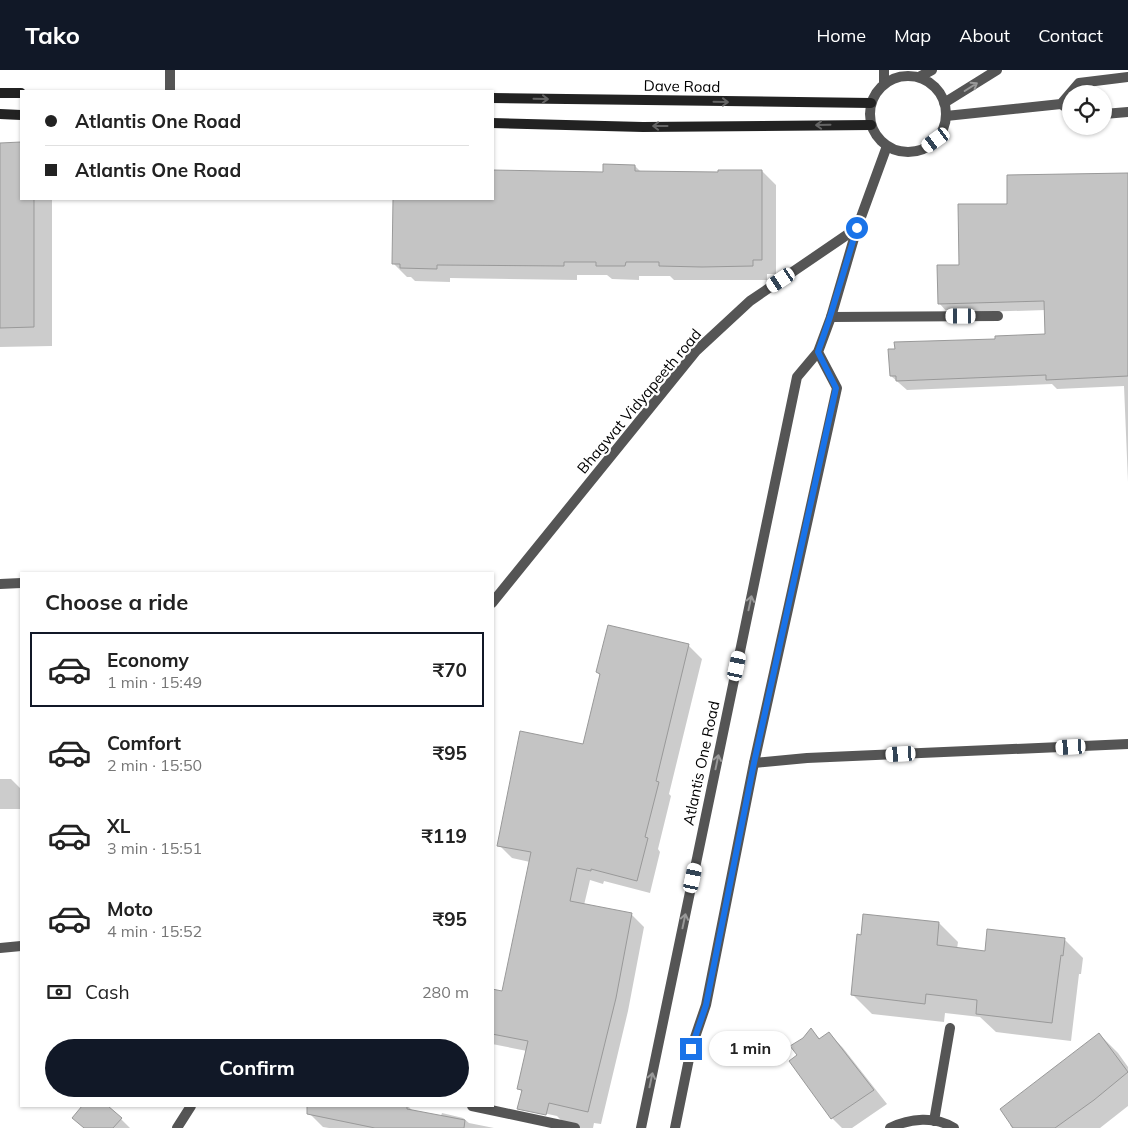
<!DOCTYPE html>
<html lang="en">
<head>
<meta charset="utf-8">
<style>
	body { margin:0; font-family:Mulish,sans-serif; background:#f6f6f6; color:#222; height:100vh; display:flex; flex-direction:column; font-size:19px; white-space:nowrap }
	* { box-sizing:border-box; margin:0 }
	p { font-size:16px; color:#767676 }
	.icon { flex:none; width:28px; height:28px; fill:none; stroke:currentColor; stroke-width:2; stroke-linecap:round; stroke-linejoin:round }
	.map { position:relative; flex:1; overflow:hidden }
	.panel { position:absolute; left:20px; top:502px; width:474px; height:535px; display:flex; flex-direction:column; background:#fff; border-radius:0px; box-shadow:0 1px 4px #0004 }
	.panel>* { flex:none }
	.guide { position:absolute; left:20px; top:20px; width:474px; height:110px; border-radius:0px; box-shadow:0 1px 4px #0004; display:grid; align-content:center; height:110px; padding:0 25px; background:#fff }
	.tools { position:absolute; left:1062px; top:15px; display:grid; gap:10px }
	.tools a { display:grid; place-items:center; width:50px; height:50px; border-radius:50%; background:#fff; box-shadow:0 1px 4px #0004; font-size:25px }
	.end { position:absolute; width:22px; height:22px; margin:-11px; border:6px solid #1a73e8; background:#fff; box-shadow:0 0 0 2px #fff }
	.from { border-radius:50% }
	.bubble { position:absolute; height:35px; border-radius:18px; background:#fff; box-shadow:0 1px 4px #0004; font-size:16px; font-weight:700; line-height:35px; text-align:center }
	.car { position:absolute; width:15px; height:30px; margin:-15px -8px; border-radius:6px; box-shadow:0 0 4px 1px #0007; background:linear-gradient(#fff 24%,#345 0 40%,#fff 0 76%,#345 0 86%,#fff 0) }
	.guide b { display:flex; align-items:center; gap:18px; height:48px; font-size:19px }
	.guide b+b { border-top:1px solid #e0e0e0 }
	.guide i { width:12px; height:12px; background:#222 }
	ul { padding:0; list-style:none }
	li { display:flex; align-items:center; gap:15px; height:75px; margin:0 10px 8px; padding:0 15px; border:2px solid transparent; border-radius:0px }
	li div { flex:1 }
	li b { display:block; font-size:19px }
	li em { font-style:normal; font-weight:700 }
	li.selected { border-color:#111827 }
	li>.icon { width:45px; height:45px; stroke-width:1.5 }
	h2 { padding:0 25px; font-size:22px; line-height:60px }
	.pay { display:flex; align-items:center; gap:12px; height:55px; padding:0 25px; font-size:19px }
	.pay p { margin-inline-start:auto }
	.cta { display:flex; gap:10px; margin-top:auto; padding:10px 25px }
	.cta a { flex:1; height:58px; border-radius:30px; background:#111827; color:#fff; font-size:20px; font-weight:700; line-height:58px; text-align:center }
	header { display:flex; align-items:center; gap:30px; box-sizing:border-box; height:70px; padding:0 25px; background:#111827; color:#fff }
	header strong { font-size:24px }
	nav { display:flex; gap:28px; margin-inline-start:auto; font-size:18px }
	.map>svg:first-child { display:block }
	.shadow { fill:#0003 }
	.building { fill:#c4c4c4; stroke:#999 }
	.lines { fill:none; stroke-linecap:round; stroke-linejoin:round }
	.minor { stroke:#555; stroke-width:10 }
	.tertiary { stroke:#555; stroke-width:10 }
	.secondary { stroke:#222; stroke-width:10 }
	.oneway { stroke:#999 }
	.oneway2 { stroke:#646464 }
	.route { stroke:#1a73e8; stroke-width:6 }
	.labels { text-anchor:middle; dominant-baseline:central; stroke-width:4.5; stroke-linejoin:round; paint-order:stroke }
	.street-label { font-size:15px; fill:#000; stroke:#fff }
</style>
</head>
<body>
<header>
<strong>Tako</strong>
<nav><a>Home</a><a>Map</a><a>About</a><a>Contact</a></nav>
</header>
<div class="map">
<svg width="1128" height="1058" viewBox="0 0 1128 1058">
	<rect width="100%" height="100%" fill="#fff"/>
	<!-- shadow -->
	<path class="shadow" d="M0,74h21v55h31v147l-52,1z
		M635,96l6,6 78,2 43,-3 14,14v89h-9v6h-93l-4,-4h-31v4l-27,-1 -5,-4h-30v5l-127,-2v4l-35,-1 -4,-4h-4l-14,-14 1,-64h98z
		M1128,105v307l-4,-96 -67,3 -5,-5 -145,6 -16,-14 105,-36 50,-5v-25l-98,3 -9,-10 21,-37 48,-61z
		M609,556l80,20 13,13 -33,135 2,2 -13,53 2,3 -10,41 -46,-12 -1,3 -13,-4 -6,25 47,9 13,13 -16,84 -27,113 -7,-1 -1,5h-24l-12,-12 -23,-5 -15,-23 8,-37 -35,-7v-53l11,1 27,-130 -18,-4 -13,-13 85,-100 17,-69 -4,-4z
		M0,709h11l10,10v20h-21z
		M939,853l19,19 -1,7 29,3 78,-13 19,19 -2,16h-2l-8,67 -75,-9 -16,-15 -35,-4 -1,9 -72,-8 -19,-19z
		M811,960l9,9 9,-6 14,15 44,56 -35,24h-10l-10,-10 -33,-62z
		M1099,964l19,19 10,14v39l-28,22h-88l-2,-3z
		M312,1036h96l12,13 -2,9h-89l-6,-1 -13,-13z
		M442,1043l21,5 6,5 25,5h-58z
		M74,1048l47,1 9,9h-46z"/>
	<!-- building -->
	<path class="building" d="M21,72v57h13v128l-34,1v-185z
		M603,94l32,1v6l83,1v-2h44v90h-9v6l-51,1 -43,-1v-4h-33l-1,4h-29v-4h-32v4l-127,-1v4l-37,-1v-4h-8l1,-65h99v-29l111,2z
		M1128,103v203l-82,4v-5l-150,6v-5h-6l-2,-27h7l-1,-7 101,-3v-3l50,-2 -1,-33 -106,3 -1,-39h22l-1,-61h49v-29z
		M608,555l81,19 -33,137 3,1 -14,55 3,1 -11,43 -46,-12v2l-14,-3 -7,33 62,12 -16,85 -28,114 -39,-9 -3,12 -29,-6 5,-19 -5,-1 11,-48 -36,-7v-45l10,2 29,-139 -34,-6 23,-115 63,13 17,-70 -4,-2z
		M863,844l76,8 -2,23 48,6 2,-22 78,9 -2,18 -2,-1 -9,68 -76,-9 1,-14 -51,-6 -1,10 -74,-9 6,-61 4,1z
		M811,958l8,11 10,-7 45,58 -43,29 -42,-58 8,-6 -7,-9 13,-8z
		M1099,963l29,39 -34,28 -39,28h-42l-13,-19z
		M82,1036h26l14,12 -9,10h-29l-12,-10z
		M307,1036h100v3l58,11 -1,8h-89l-68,-14z"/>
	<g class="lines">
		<!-- minor -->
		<path class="minor" d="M884,14v-14
			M170,21v-21
			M1061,34l18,-21 49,-6
			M1104,44l24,-2
			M946,46l115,-12 10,7
			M831,247l167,-1
			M0,514l21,-1
			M492,533l204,-252 54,-50 107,-73
			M754,693l53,-5 321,-14
			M0,878l21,-2
			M472,1036l103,22
			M934,1051l16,-93
			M177,1058l14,-22
			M890,1058c20,-10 45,-12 64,0"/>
		<!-- tertiary -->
		<path class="tertiary" d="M870 44a38 38 0 1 1 76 0a38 38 0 1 1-76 0Z
			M919,7l13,-7
			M944,33l53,-33
			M641,1058l156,-751 21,-25 13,-35 26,-89 30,-82
			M675,1058l16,-79 15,-44 48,-242 83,-375 -19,-36"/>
		<!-- secondary -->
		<path class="secondary" d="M0,23h21
			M492,28l379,5
			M0,44l21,1
			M492,53l151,4 228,-2"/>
	</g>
	<!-- one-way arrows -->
	<defs><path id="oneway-shaft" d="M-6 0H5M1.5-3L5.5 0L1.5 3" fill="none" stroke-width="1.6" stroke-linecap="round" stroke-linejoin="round" transform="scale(1.25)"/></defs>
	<g class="oneway">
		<use href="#oneway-shaft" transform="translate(971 17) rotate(-32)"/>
		<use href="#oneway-shaft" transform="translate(750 533) rotate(-78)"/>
		<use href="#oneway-shaft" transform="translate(717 692) rotate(-78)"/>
		<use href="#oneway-shaft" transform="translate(684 851) rotate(-78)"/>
		<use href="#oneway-shaft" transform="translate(651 1010) rotate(-78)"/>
	</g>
	<g class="oneway2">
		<use href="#oneway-shaft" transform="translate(541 29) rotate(1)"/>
		<use href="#oneway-shaft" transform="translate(721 32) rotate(1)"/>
		<use href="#oneway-shaft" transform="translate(823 55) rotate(179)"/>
		<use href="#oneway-shaft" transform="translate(660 56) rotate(180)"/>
	</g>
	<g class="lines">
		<!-- route -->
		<path class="route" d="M691,979l15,-44 48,-242 82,-375 -18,-36 12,-35 27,-89"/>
	</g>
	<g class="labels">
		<!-- street labels -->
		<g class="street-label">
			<text transform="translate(682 16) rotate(1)">Dave Road</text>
			<text transform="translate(639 331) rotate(-50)">Bhagwat Vidyapeeth road</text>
			<text transform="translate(701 693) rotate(-78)">Atlantis One Road</text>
		</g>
	</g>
</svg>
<div class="tools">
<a><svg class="icon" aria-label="locate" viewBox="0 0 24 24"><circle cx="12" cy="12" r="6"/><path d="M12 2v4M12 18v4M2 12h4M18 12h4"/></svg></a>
</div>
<i class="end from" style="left:857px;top:158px"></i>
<i class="end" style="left:691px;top:979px"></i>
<div class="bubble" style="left:709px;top:961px;width:82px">1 min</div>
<i class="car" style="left:936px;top:70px;rotate:234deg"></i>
<i class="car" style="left:781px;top:210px;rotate:236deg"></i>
<i class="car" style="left:961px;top:246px;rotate:270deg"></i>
<i class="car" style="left:737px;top:596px;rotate:12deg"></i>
<i class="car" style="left:1071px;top:677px;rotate:267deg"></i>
<i class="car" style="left:901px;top:684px;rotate:267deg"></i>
<i class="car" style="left:693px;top:808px;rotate:12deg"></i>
<div class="guide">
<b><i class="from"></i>Atlantis One Road</b>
<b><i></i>Atlantis One Road</b>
</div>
<section class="panel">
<h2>Choose a ride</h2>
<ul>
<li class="selected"><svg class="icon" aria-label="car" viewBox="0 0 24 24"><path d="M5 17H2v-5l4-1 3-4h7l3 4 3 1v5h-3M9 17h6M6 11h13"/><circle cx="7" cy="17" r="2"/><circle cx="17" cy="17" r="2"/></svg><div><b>Economy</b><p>1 min · 15:49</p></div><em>₹70</em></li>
<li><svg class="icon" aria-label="car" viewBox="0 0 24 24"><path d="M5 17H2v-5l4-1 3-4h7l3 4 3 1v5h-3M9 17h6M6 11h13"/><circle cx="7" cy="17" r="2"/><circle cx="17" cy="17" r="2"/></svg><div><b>Comfort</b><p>2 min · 15:50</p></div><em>₹95</em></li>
<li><svg class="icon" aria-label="car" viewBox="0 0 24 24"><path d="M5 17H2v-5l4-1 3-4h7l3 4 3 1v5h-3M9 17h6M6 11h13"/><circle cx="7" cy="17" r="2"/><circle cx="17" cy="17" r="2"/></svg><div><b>XL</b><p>3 min · 15:51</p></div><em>₹119</em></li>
<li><svg class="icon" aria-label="car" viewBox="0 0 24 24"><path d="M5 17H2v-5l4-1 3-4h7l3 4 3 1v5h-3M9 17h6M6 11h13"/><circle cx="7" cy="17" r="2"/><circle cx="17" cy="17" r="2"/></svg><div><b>Moto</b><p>4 min · 15:52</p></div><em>₹95</em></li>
</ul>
<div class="pay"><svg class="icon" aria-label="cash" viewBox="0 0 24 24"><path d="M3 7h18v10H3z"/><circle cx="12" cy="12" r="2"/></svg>Cash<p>280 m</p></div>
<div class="cta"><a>Confirm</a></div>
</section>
</div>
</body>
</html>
